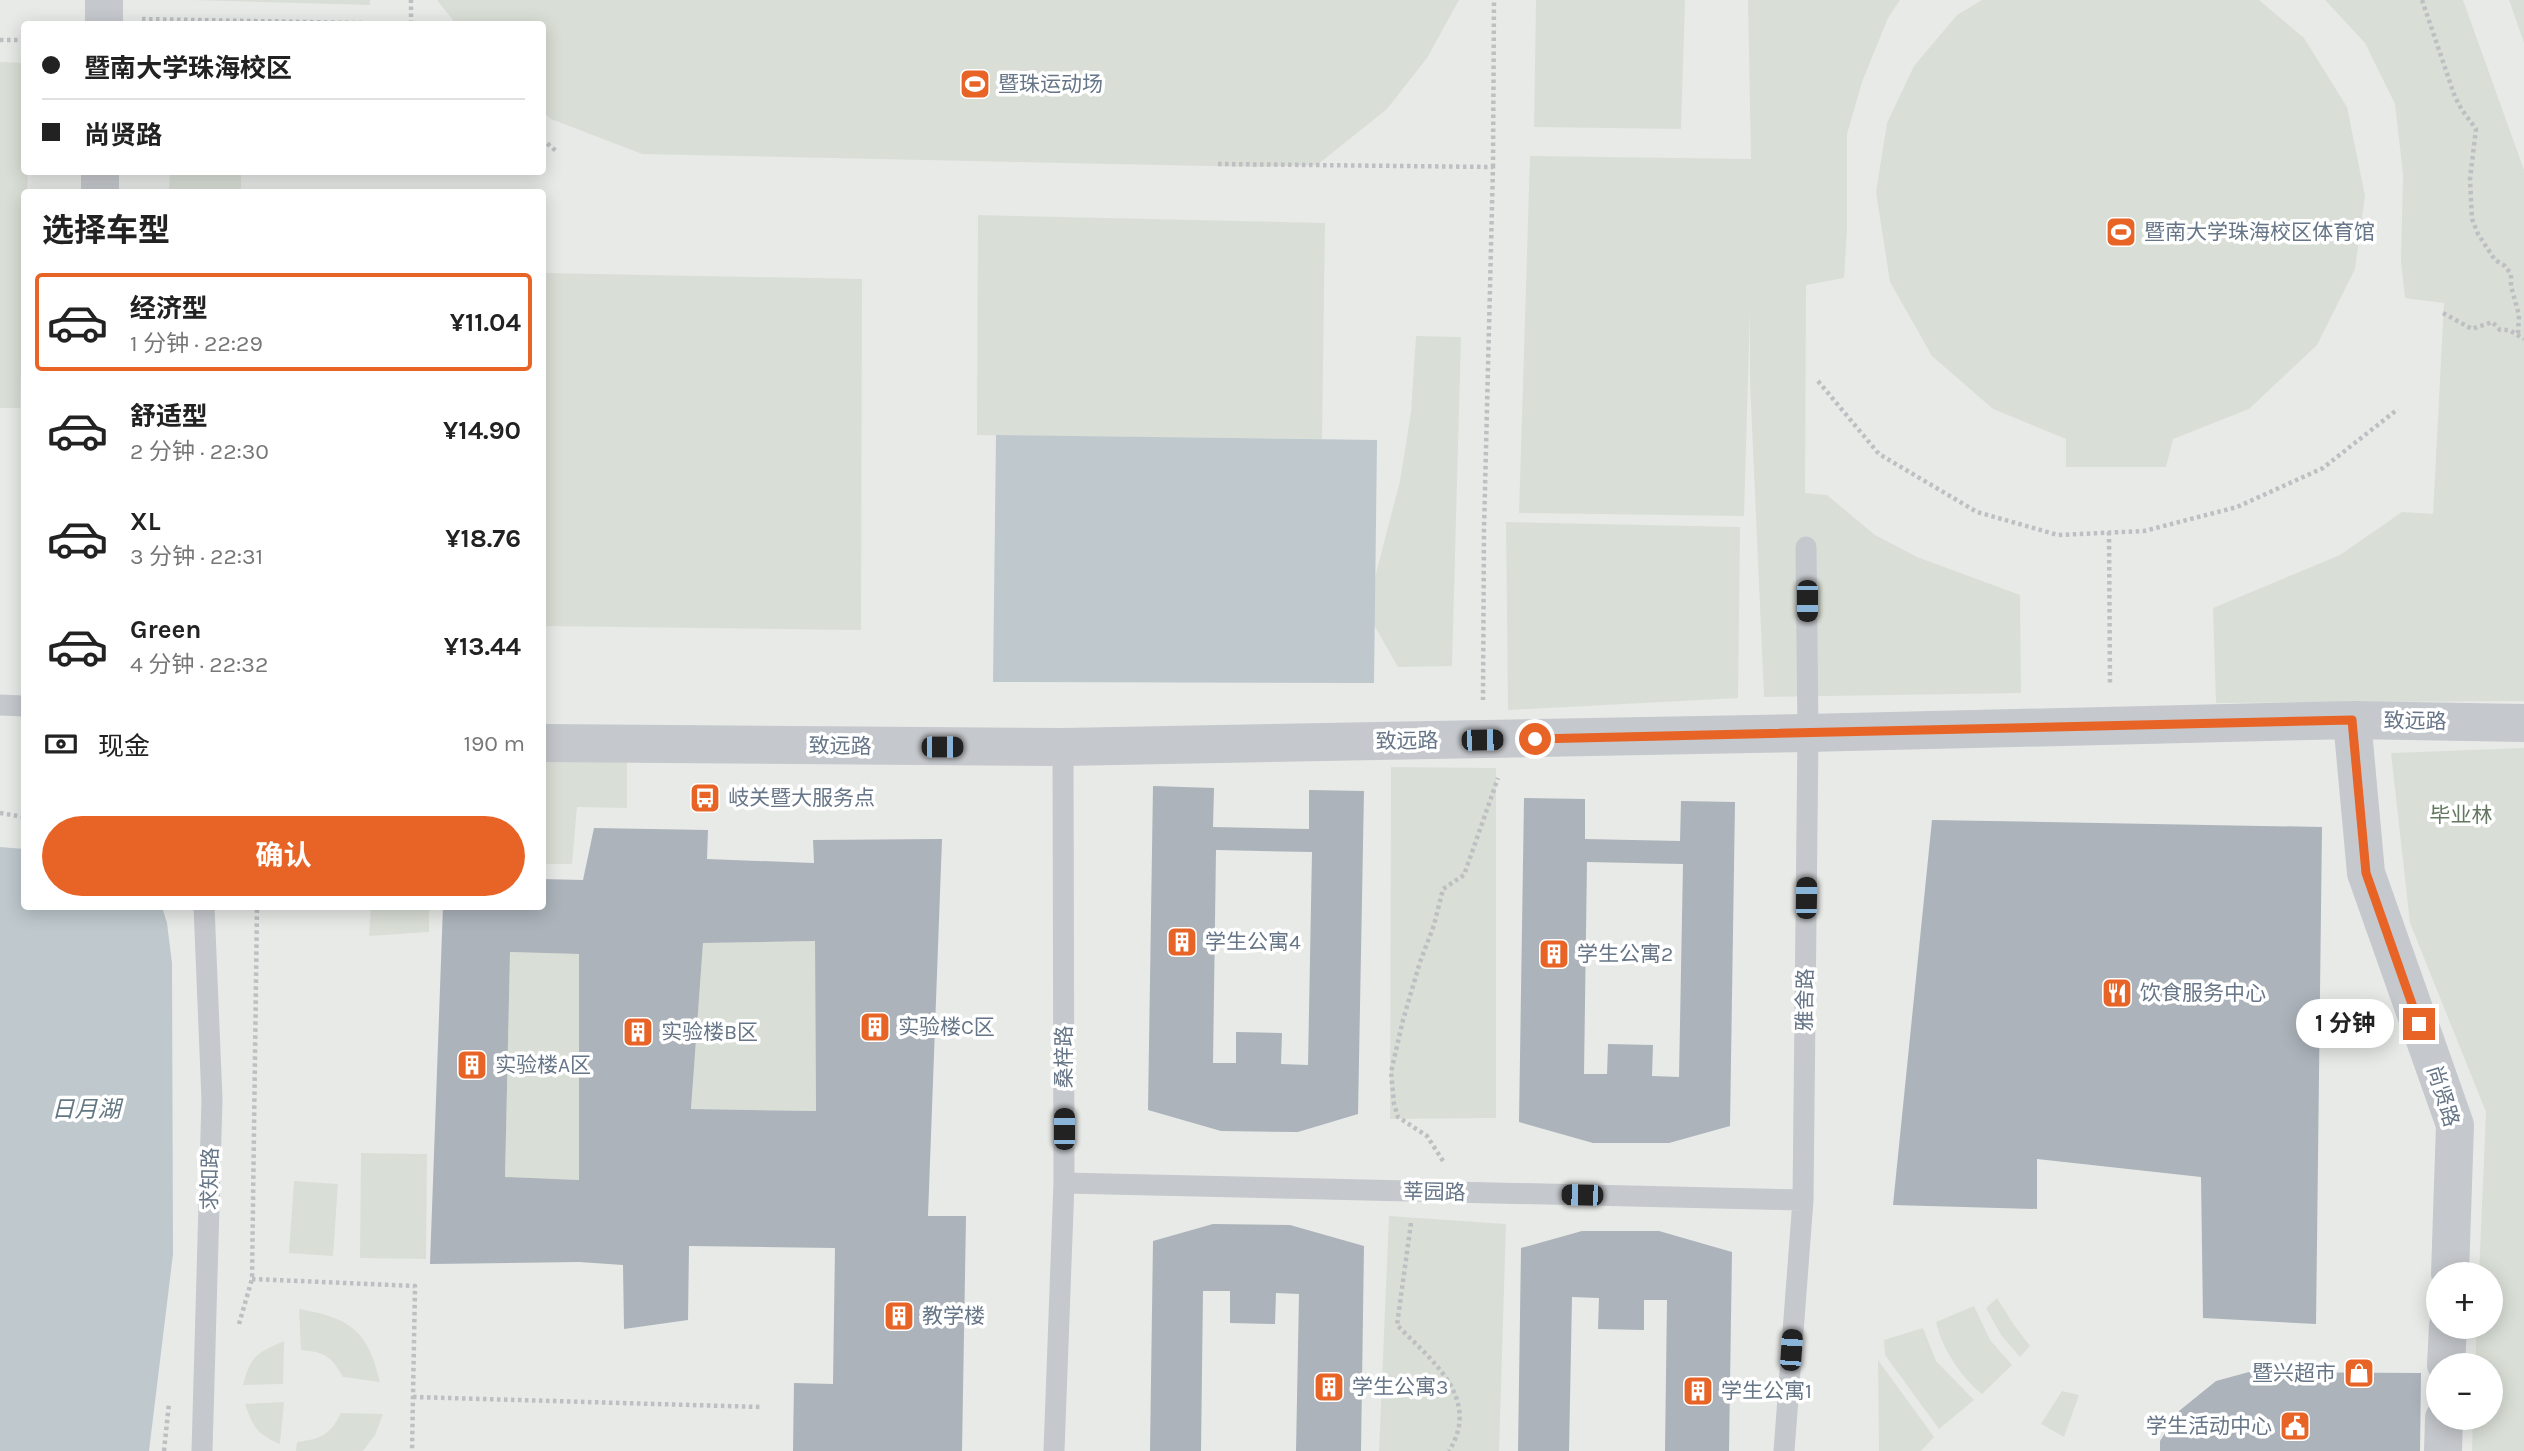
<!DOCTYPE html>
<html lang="zh">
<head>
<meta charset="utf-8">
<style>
	body { margin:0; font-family:Karla,"Noto Sans SC",sans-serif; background:#f6f6f6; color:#222; height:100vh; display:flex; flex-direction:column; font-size:26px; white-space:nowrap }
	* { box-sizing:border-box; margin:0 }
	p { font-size:23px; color:#767676 }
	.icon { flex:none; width:38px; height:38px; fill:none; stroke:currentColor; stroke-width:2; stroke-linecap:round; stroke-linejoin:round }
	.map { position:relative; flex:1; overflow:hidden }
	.details { position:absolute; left:21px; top:189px; width:525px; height:721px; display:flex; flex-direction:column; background:#fff; border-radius:7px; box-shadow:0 4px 18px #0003 }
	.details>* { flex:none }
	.top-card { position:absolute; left:21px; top:21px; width:525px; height:154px; border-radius:7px; box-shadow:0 4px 18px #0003; display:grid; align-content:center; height:154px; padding:0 21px; background:#fff }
	.buttons { position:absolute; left:2426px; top:1262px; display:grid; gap:14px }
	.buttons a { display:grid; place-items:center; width:77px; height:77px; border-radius:50%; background:#fff; box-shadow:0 4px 18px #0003; font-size:35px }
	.end { position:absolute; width:32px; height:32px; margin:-16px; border:9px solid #e76426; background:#fff; box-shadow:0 0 0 4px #fff }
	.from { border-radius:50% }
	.bubble { position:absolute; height:49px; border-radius:24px; background:#fff; box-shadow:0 4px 18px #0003; font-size:23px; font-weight:700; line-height:49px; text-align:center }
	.car { position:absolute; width:21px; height:42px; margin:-21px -10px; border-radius:9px; box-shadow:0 0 5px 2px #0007; background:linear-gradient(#222 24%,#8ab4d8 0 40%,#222 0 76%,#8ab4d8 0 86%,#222 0) }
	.top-card b { display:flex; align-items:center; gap:24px; height:66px; font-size:26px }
	.top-card b+b { border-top:2px solid #e0e0e0 }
	.top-card i { width:18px; height:18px; background:#222 }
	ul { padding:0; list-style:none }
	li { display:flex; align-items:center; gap:21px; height:98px; margin:0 14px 10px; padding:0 7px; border:4px solid transparent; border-radius:7px }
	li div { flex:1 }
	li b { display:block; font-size:26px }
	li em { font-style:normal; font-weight:700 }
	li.selected { border-color:#e76426 }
	li>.icon { width:63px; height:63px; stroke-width:1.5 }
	h2 { padding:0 21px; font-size:32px; line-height:84px }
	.pay { display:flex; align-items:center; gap:18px; height:77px; padding:0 21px; font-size:26px }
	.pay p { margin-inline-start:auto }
	.action { display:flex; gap:14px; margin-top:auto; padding:14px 21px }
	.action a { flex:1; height:80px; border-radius:42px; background:#e76426; color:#fff; font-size:28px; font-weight:700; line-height:80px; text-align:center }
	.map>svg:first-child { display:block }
	.built { fill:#e8eae8; fill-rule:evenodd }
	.green { fill:#d9dfd6 }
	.water { fill:#bec8cd }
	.building { fill:#acb3ba; fill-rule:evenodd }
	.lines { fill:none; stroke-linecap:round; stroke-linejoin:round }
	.path { stroke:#bdbfc2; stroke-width:4.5; stroke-dasharray:3.5 3.5; stroke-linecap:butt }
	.service { stroke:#c5c8cc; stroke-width:21 }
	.minor { stroke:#c5c8cc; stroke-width:38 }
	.route { stroke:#e76426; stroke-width:9 }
	.labels { text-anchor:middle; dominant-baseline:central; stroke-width:7; stroke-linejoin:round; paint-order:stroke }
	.poi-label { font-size:21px; fill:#667587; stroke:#fff; text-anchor:start }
	.street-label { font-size:21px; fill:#667587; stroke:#fff }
	.park-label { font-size:21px; fill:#647861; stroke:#fff }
	.water-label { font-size:23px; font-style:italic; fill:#627782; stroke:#fff }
</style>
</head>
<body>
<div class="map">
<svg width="2524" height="1451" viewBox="0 0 2524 1451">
	<rect width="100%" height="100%" fill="#f8f8f5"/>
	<!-- built -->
	<path class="built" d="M0,0h2524v1451h-2524zM24,24h518v148h-518zM24,192h518v714h-518zM2438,1274h52v52h-52zM2438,1365h52v53h-52z"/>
	<!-- green -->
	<path class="green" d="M191,0h179v5z
		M437,0h1022l-32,58 -40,51 -70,56 -59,2 -616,-13 -91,-35 -8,-7 -1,-88h-86z
		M1536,0h149l-4,129 -147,-2z
		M1748,0h152l-12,18 -26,64 -15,52v95l-3,49 -38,7 -1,208 22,2 48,40 42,22 103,38 1,98 -257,4 -14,-316v-71l-6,206 -225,-3 11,-357 221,3z
		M1982,0h277l45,38 43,69 18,89 -10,73 -38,76 -68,64 -76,30 -7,28h-100v-28l-73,-30 -61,-53 -42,-74 -14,-90 11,-69 27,-57 43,-51z
		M2325,0h138l61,170v531l-308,2 -3,-95 127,-53 62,-43 31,2 11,-211 -39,-5 -4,-37 2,-87 -8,-70 -30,-61z
		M2509,0h15v43z
		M0,62l24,1v109h4l-1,20h-3l-4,216h-20z
		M170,172h71v20h-72z
		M978,215l347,8 -3,216 -345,-4z
		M543,273l319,6 -1,351 -318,-4z
		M1416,336l45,1 -9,329 -54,1 -24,-42 -1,-40 27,-104 11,-69z
		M1506,522l234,5 -2,171 -230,12z
		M2524,748v703h-52l1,-33h17v-53h-15l2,-38 13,-1v-52h-11l7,-162 -76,-189 -19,-170z
		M543,759h84v49l-50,-1 -5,57h-29z
		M1391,767l105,1v350l-106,1z
		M371,907h58v25l-60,4z
		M815,941l1,170 -125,-2 12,-166z
		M510,952l69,2v226l-74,-3z
		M361,1153l66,1 -1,105 -66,-1z
		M294,1181l44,3 -5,72 -44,-3z
		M1389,1216l117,8 -7,227h-120z
		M1997,1298l17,27 16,21 -10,11 -19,-22 -15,-27z
		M1974,1306l16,34 22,25 -30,29c-21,-17 -40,-45 -46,-72z
		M299,1309c51,9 69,21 81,73l-37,-5c-12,-21 -18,-25 -42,-27z
		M1923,1328l13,33 38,39 -35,29 -54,-74 -1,-15z
		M284,1341l-1,43 -40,1c8,-30 14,-32 41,-44z
		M1878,1360l56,77 -13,14h-42z
		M2062,1391l17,4 -15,42 -23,-13z
		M284,1402l-4,42c-23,-10 -27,-17 -35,-40z
		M341,1413l42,1 -8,21 -12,16h-67l1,-9c24,-3 33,-7 44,-29z"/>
	<!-- water -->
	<path class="water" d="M996,435l381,5 -3,243 -381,-1z
		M0,847l24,2v57l138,1 5,16 5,40 1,291 -24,197h-149z"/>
	<!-- building -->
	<path class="building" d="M1153,786l61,2 -1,39 96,2v-39l55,1 -6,323 -60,18 -77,-1 -73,-21zM1216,850l96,2 -4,213 -27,-1 1,-31 -46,-1v31h-23z
		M1524,798l61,1v40l95,2 1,-40 54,1 -5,324 -61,17h-76l-74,-21zM1587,862l96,2 -4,213 -27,-1 1,-31 -45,-1 -1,30h-23z
		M1932,820l390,7 -6,497 -113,-6 -2,-141 -164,-18v50l-144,-4z
		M594,828l114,2 -1,29 107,4 -1,-23 129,-1 -14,377h38l-4,235h-169l1,-68 39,1 2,-136 -146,-2 -1,74 -64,9 -1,-64 -44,-3 -149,2 13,-358h99v-27l41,1zM815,941l1,170 -125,-2 12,-166zM510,952l69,2v226l-74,-3z
		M1213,1224l77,1 74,21 -3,205h-65l3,-157 -23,-1 -1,31 -45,-1v-32h-27l-2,160h-51l3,-210z
		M1582,1231h77l73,21 -3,199h-64l2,-151h-23v30l-46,-1 1,-31 -27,-1 -3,154h-51l3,-203z
		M2249,1372l172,1 -1,78h-260v-10l19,-30 37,-30z"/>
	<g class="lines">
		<!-- path -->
		<path class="path" d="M2422,0l33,97 7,13 14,19 -6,50 2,40 6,15 17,26 10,6 6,8v12l8,29 -1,19
			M142,19l269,5
			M411,24v-24
			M0,40h24
			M542,139l14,12
			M1218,164l275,3 -9,362 -1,171
			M1493,167l1,-167
			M2443,313l29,16 20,-7 8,8h9l15,9
			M1818,381l61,73 98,58 81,23 86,-4 93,-24 86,-39 75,-59
			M2109,532l1,153
			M0,813l24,4
			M1443,1161l-16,-25 -29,-19 -4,-13 -3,-32 12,-52 17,-58 14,-37 9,-36 21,-14 34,-97
			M1411,1223l-14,102c34,35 85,73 52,126
			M252,1279l163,7 -3,165
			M239,1324l13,-45 5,-373
			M413,1397l348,10
			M164,1451l5,-48"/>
		<!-- service -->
		<path class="service" d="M0,705l24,1
			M1064,1183l739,17
			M202,1451l10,-351 -8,-194
			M1054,1451l10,-268 -1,-436
			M1784,1451l19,-251 5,-467 -2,-186"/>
		<!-- minor -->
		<path class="minor" d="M104,24v-24
			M100,192v-20
			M2352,720l14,153 89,252 -5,149
			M542,743l521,4 745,-14 544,-13 172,3
			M2446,1365l2,-39
			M2443,1451l1,-33"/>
	</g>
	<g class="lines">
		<!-- route -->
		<path class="route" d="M1535,739l817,-19 14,153 53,151"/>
	</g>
	<!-- icons -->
	<defs>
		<g id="stadium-square" transform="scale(1.575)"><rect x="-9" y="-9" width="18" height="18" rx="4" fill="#e76426" stroke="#fff"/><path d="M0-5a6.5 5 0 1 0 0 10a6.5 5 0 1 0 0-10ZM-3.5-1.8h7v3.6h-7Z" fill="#fff"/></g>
		<g id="bus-square" transform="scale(1.575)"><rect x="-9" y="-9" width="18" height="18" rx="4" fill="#e76426" stroke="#fff"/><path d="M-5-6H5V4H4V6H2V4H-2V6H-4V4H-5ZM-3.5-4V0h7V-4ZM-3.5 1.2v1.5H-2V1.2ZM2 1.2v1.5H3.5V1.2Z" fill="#fff"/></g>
		<g id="building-square" transform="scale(1.575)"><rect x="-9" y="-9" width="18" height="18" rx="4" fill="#e76426" stroke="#fff"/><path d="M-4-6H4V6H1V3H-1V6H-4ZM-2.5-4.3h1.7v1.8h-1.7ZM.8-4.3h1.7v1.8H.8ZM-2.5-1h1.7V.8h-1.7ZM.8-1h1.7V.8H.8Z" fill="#fff"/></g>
		<g id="restaurant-square" transform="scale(1.575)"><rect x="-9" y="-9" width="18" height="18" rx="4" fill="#e76426" stroke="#fff"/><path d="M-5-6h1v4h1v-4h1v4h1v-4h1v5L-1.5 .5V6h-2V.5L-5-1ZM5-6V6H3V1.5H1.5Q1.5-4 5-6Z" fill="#fff"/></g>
		<g id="shop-square" transform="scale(1.575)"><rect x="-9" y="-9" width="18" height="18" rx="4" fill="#e76426" stroke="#fff"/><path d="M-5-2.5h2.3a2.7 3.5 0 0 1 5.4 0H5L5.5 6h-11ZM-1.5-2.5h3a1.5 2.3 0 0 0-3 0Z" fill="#fff"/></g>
		<g id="civic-square" transform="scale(1.575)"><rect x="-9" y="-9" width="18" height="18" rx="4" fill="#e76426" stroke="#fff"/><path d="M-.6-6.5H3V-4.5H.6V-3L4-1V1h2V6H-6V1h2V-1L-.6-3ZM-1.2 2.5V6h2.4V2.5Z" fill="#fff"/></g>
	</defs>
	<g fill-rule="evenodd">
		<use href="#stadium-square" x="975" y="84"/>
		<use href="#stadium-square" x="2121" y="232"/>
		<use href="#bus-square" x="705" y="798"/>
		<use href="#building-square" x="1182" y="942"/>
		<use href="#building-square" x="1554" y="954"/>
		<use href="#restaurant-square" x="2117" y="993"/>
		<use href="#building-square" x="875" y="1027"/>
		<use href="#building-square" x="638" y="1032"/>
		<use href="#building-square" x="472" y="1065"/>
		<use href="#building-square" x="899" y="1316"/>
		<use href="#shop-square" x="2359" y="1373"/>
		<use href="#building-square" x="1329" y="1387"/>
		<use href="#building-square" x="1698" y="1391"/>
		<use href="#civic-square" x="2295" y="1426"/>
	</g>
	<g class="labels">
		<!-- poi labels -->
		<g class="poi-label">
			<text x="998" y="84">暨珠运动场</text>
			<text x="2144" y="232">暨南大学珠海校区体育馆</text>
			<text x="728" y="798">岐关暨大服务点</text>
			<text x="1205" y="942">学生公寓4</text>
			<text x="1577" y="954">学生公寓2</text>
			<text x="2140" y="993">饮食服务中心</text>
			<text x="898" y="1027">实验楼C区</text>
			<text x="661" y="1032">实验楼B区</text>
			<text x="495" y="1065">实验楼A区</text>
			<text x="922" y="1316">教学楼</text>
			<text x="2336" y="1373" text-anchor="end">暨兴超市</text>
			<text x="1352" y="1387">学生公寓3</text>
			<text x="1721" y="1391">学生公寓1</text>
			<text x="2272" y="1426" text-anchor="end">学生活动中心</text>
		</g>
		<!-- street labels -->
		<g class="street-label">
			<text transform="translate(2415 721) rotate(1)">致远路</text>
			<text transform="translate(1407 741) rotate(-1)">致远路</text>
			<text transform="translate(840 746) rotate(1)">致远路</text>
			<text transform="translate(1805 1000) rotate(-89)">雅舍路</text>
			<text transform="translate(1064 1057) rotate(-90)">桑梓路</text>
			<text transform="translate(2443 1096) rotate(73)">尚贤路</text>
			<text transform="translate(210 1179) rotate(-89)">求知路</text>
			<text transform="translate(1434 1192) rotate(1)">莘园路</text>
		</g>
		<!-- park labels -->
		<g class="park-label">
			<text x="2461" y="815">毕业林</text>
		</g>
		<!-- water labels -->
		<g class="water-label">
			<text x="86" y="1109">日月湖</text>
		</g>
	</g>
</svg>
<div class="buttons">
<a>+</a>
<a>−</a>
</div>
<i class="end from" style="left:1535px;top:739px"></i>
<i class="end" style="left:2419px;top:1024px"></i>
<div class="bubble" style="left:2296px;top:999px;width:98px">1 分钟</div>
<i class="car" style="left:1807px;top:601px;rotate:180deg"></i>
<i class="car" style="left:1482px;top:740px;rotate:89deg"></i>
<i class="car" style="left:942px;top:747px;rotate:90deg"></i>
<i class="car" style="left:1806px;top:898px;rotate:1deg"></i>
<i class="car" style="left:1064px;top:1129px;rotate:0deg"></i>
<i class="car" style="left:1582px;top:1195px;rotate:271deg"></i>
<i class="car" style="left:1791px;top:1350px;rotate:4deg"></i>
<div class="top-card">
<b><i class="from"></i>暨南大学珠海校区</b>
<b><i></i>尚贤路</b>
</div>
<section class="details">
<h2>选择车型</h2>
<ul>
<li class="selected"><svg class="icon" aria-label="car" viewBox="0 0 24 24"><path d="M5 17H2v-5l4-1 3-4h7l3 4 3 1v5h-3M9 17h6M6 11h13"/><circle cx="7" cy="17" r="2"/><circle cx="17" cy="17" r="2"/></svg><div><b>经济型</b><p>1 分钟 · 22:29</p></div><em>¥11.04</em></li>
<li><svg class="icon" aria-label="car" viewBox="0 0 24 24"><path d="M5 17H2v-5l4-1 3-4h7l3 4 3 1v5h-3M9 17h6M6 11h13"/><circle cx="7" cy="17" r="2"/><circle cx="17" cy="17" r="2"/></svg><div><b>舒适型</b><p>2 分钟 · 22:30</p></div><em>¥14.90</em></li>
<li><svg class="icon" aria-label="car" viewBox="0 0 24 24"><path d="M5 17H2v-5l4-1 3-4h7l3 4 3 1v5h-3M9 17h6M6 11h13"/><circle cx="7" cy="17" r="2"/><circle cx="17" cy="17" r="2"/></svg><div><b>XL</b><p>3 分钟 · 22:31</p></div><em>¥18.76</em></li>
<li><svg class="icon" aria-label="car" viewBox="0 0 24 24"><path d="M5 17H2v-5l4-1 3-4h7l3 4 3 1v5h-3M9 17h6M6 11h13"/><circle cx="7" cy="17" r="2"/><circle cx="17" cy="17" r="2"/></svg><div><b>Green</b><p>4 分钟 · 22:32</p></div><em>¥13.44</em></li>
</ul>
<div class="pay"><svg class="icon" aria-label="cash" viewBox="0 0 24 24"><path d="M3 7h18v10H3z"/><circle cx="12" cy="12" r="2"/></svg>现金<p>190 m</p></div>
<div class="action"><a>确认</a></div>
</section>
</div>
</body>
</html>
